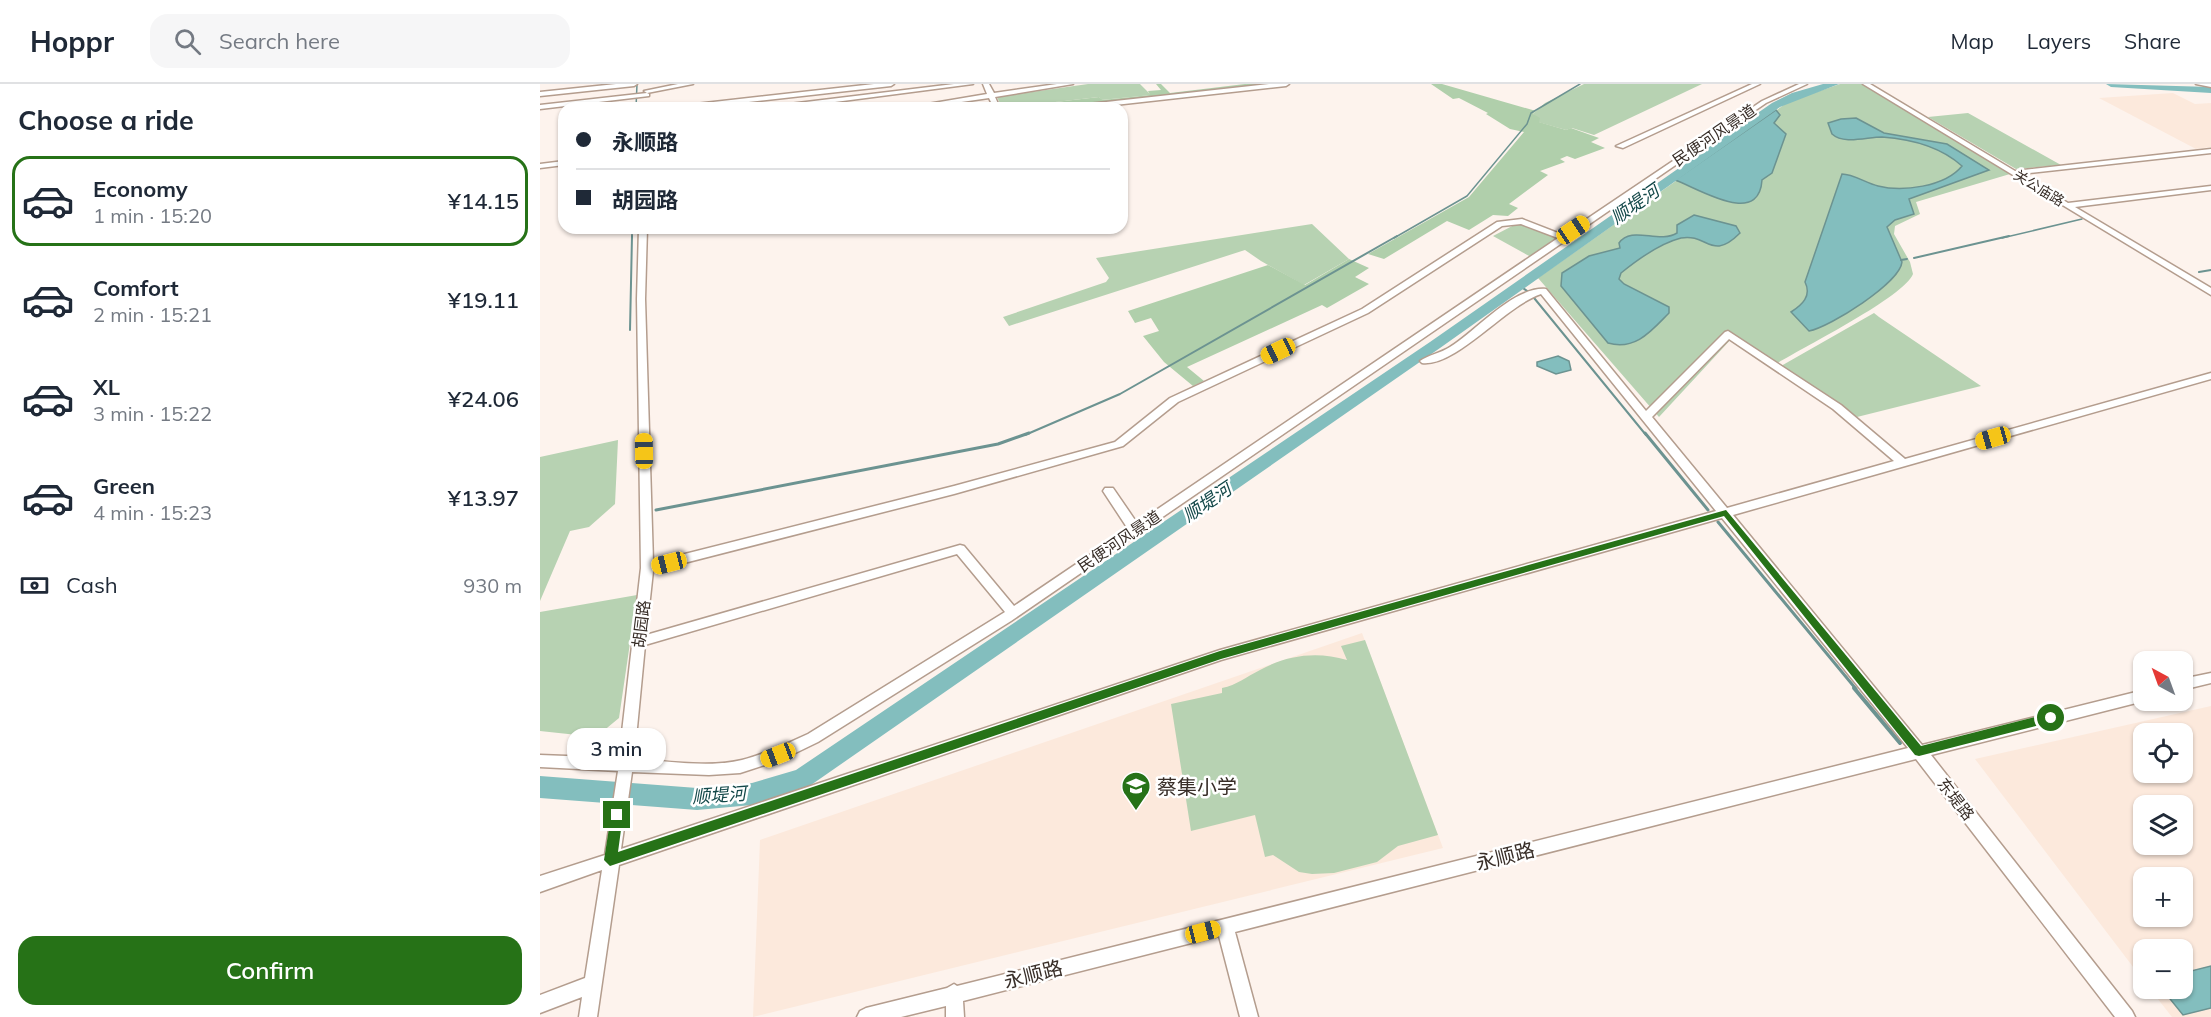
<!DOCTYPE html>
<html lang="en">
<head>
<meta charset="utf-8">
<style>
	body { margin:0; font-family:Mulish,"Noto Sans SC",sans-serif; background:#f6f6f7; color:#1f2937; height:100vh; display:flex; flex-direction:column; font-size:22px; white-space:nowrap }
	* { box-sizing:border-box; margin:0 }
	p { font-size:20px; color:#747a83 }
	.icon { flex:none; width:33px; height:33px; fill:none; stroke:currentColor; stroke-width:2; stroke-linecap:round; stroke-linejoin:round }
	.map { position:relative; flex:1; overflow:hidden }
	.drawer { display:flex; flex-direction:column; background:#fff; width:540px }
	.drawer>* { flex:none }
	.top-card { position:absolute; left:18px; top:18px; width:570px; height:132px; border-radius:18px; box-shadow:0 2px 4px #0004; display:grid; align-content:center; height:132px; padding:0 18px; background:#fff }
	.needle { width:39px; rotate:319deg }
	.controls { position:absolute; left:1593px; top:567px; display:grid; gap:12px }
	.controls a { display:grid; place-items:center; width:60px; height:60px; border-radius:12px; background:#fff; box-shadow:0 2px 4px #0004; font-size:30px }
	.end { position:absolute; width:27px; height:27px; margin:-14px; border:8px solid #267217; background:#fff; box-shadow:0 0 0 3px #fff }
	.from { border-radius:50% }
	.bubble { position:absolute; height:42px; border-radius:18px; background:#fff; box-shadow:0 2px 4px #0004; font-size:20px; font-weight:600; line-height:42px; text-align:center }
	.car { position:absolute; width:18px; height:36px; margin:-18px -9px; border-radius:8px; box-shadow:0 0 4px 2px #0007; background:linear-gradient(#f5c518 24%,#345 0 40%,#f5c518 0 76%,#345 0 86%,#f5c518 0) }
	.top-card b { display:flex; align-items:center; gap:21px; height:57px; font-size:22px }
	.top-card b+b { border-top:2px solid #e0e1e3 }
	.top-card i { width:15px; height:15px; background:#1f2937 }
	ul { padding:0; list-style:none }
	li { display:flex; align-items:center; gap:18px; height:90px; margin:0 12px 9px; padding:0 6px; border:3px solid transparent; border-radius:18px }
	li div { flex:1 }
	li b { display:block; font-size:22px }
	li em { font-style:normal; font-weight:600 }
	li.current { border-color:#267217 }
	li>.icon { width:54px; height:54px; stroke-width:1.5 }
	h2 { padding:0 18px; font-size:27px; line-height:72px }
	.pay { display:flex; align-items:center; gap:15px; height:66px; padding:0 18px; font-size:22px }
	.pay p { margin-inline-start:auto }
	.action { display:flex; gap:12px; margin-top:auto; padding:12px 18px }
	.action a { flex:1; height:69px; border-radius:18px; background:#267217; color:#fff; font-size:24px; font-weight:600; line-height:69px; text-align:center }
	header { display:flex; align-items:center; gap:36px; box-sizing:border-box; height:84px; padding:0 30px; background:#fff; border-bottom:2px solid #e0e1e3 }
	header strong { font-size:28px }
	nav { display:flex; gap:33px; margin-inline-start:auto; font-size:21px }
	.search { width:420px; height:54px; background:#f6f6f7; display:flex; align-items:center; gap:15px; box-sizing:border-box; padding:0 21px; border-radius:18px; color:#747a83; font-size:22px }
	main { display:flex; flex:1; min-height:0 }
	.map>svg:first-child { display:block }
	.built { fill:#fce9dc; fill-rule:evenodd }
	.green { fill:#b7d2b2 }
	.forest { fill:#b0cfab }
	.water { fill:#83bebe; stroke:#6c9391; stroke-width:1.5 }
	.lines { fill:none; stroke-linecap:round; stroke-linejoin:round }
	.stream-far3 { stroke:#6c9391; stroke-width:1.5 }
	.stream-far2 { stroke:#6c9391; stroke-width:2 }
	.stream-far1 { stroke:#6c9391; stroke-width:3 }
	.stream { stroke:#6c9391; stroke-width:4 }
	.river { fill:#83bebe; fill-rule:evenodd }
	.minor-casing { stroke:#b49d8e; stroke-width:3 }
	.minor { fill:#fff; fill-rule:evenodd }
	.route { fill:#267217 }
	.labels { text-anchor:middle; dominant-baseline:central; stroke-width:5; stroke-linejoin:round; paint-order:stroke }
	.far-street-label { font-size:14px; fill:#382e28; stroke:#fff }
	.street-label { font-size:16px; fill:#382e28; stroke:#fff }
	.water-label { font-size:18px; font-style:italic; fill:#134849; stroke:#fff }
	.near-poi-label { font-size:20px; fill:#382e28; stroke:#fff; text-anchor:start }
	.near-street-label { font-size:20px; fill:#382e28; stroke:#fff }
</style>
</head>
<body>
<header>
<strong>Hoppr</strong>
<div class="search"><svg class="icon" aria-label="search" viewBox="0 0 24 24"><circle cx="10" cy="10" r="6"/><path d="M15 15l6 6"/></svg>Search here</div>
<nav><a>Map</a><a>Layers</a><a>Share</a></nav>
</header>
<main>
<section class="drawer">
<h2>Choose a ride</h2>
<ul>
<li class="current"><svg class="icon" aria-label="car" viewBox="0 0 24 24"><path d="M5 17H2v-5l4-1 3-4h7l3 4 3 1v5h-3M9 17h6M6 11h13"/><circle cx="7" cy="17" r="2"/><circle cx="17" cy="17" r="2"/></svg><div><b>Economy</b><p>1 min · 15:20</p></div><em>¥14.15</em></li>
<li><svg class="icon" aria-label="car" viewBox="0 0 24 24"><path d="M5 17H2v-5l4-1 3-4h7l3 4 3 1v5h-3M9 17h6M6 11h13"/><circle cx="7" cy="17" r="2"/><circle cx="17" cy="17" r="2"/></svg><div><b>Comfort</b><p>2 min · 15:21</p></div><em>¥19.11</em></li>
<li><svg class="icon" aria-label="car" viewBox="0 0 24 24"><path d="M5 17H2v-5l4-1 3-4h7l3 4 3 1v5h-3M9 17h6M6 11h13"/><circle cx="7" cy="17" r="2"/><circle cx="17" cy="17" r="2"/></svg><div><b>XL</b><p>3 min · 15:22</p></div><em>¥24.06</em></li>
<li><svg class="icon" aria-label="car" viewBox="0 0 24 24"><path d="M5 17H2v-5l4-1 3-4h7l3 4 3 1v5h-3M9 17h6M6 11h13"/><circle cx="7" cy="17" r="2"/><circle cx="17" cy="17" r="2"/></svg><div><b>Green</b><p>4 min · 15:23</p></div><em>¥13.97</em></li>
</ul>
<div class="pay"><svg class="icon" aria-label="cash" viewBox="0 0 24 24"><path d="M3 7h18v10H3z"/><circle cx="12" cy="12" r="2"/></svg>Cash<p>930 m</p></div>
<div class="action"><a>Confirm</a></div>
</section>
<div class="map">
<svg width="1671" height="933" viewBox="0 0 1671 933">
	<rect width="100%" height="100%" fill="#fdf3ed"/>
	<!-- built -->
	<path class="built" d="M1633,9l22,11 16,-1v44l-15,2 -97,-51z
		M822,549l81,215 -690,169 7,-177z
		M1671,622v311h-39l-22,-28 32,-1v-38h-38l-1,30 -168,-221zM1604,650h38v38h-38zM1604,722h38v38h-38zM1604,794h38v38h-38z"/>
	<!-- green -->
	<path class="green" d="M548,0h52l11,11 -50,5 -2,-3 -97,11 -5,-11z
		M1044,0h118l-108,51 -22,-7 -6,2 -28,-8 -5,-8 12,-11z
		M1300,0h23l147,90 -94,28 4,12 -25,12 -1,8 16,28 3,12c-9,23 -111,74 -137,90l-42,-28 -75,81 -121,-139 250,-176z
		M1428,29l93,52 -45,4 -88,-52z
		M978,139l41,15 -28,19 -38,-21z
		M772,140l37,35 -45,26 -43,-24 -16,-11 -236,76 -6,-9 103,-35 3,-4 -13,-20z
		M1334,229l5,4 102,69 -124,31 -76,-51z
		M78,356l-3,64 -26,23 -19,4 -30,70v-144z
		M97,511l-18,123 -23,19 -56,-6v-119z
		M825,556l73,195 -40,11 -21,16 -43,11 -22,1 -13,-2 -26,-17 -8,2 -10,-42 -64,16 -20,-127 51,-11v-5c15,-3 24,-11 38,-18 27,-15 57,-19 87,-10l-6,-14z"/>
	<!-- forest -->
	<path class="forest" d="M616,0h5l9,9 75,-9h31l-219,24h-55l97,-11 3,3 48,-5 -2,-4 13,-1z
		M891,0h11l94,27 -3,3 7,4 -1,4 27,8 5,-2 28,10 -8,4 14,6 -30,11 -8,-3 -7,3 5,3 -25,9 8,4 -39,29 9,4 -10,8 -15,-1 -24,15 -22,-9 -63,38 -16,-5 101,-57 55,-65 -14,-3 -24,-15 2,-1 -29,-15 -6,1z
		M809,175l20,9 -14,9 14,7 -42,24 -5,-3 -135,62 17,14 -11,5 -29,-24 -21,-26 16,-5 -8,-13 -16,5 -7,-12 140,-46 37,20z"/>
	<!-- water -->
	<path class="water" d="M1236,26l4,5 -6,8 12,11 -14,39 -10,7c-3,48 -64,8 -87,0z
		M1316,34l28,15 63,11 42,26 -80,29 5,15 -19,6 -8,7 15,35c-2,21 -72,65 -93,69l-18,-19c11,-7 21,-16 14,-30l37,-108c11,0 24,9 36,12 24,6 67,1 84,-20 -21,-19 -52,-27 -80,-29 -15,0 -38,8 -50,-3l-4,-11 13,-4z
		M1154,131l42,11 4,7c-29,29 -32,0 -59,5 -20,5 -44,22 -60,35l-2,6 5,5 45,23v6c-17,17 -33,38 -61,30l-47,-57 1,-13 27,-17 31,-8 -1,-5c12,-18 40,1 58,-10v-8z
		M1018,272l11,5 2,9 -15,4 -19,-8v-4z
		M1671,882v42l-28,7 -21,-26 20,-1 1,-15z"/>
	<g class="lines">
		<!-- stream-far3 -->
		<path class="stream-far3" d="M96,24l1,-24
			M92,154v-10
			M854,154l73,-42 60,-72 4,-11 49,-29
			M1462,154l80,-19"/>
		<!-- stream-far2 -->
		<path class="stream-far2" d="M1374,174l95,-22
			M1361,176l6,-1
			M1659,188l12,-2
			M980,202l10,7 116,142
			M90,246l2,-94
			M485,351l95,-41 277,-158"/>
		<!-- stream-far1 -->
		<path class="stream-far1" d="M1105,349l63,77
			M116,426l342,-66 31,-11
			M1178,438l138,167"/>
		<!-- stream -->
		<path class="stream" d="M1314,604l46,55"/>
		<!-- river -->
		<path class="river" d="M1283,0h16l-59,23 -340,241 -629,437 -59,20 -55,5 -157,-12v-22l157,12 55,-5 44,-13 634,-428 342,-239 20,-10z
			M1566,0l105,3v6l-100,-6z"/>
		<!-- minor casing -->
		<g class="minor-casing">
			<path id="minor" d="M76,0h21l-3,2 -94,10v-4z
				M138,0h15l-46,9 -3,-2z
				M334,0h20l-3,2 -195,22h-21l3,-2z
				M414,0h19l-184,24h-19l3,-2z
				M443,0h6l5,9 63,-9h16l-78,13 5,11h-6l-5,-10 -69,10h-16l83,-14z
				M729,0h20l-3,2 -198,22h-21l3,-2z
				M1212,0h8l-137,64 -7,-2z
				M1259,0h8l-41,19 -755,518 -193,121 -35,17 -43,14 -31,2 -77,-3 -11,77 599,-199 496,-139 -175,-217c-36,12 -85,73 -119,69l-2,-2c8,-6 21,-8 30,-14 26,-16 64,-61 96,-58l100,122 79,-79 3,-1 113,74 64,54 306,-86v6l-478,136 189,230 222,-55v11l-213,54 201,256 3,6h-20l-199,-258 -681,173 23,85h-18l-21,-81 -256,65 1,16h-18v-11l-45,11h-44l3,-6 6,-3 81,-20 7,-4 3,2 951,-238 -186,-230 -501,142 -602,205 -22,152h-18l3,-20 -42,16v-18l45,-17 17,-108 -62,22v-16l65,-21 13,-84 -78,-4v-12l79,3 22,-190 -4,-269 2,-71h8l-2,71 8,263 301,-76 161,-44 55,-44 192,-89 135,-87 25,-3 41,16 199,-134zM981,140l37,14 -421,285 -24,-35h-8l-2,3 25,38 -114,77 -50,-60 -4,-1 -314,90 7,-64 301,-77 169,-48 55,-44 190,-89 134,-87zM1189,255l104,70 61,52 -167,47 -75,-91zM417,470l48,58 -197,122c-22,10 -43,20 -66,26 -32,8 -75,1 -108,-1l11,-114z
				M1323,0h7l145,87 196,-22v4l-190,21 47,29 143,-17v4l-136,17 136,81v7z
				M1656,0h15v3z
				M107,9l2,1v2l-109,13v-4z
				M24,77v4l-24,3v-4z
				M1671,589v10l-29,7v-11z"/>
		</g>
		<!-- minor -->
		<use href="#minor" class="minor"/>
	</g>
	<!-- route -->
	<path class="route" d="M1186,426l195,236 130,-33 4,2v6l-136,35 -4,-1 -191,-239 -503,143 -611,207 -6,-6 7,-45 6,-6 6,6 -5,37 602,-201z"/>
	<!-- icons -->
	<defs>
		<g id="school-pin" transform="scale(1.5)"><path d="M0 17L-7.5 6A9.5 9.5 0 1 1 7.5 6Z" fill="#267217" stroke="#fff"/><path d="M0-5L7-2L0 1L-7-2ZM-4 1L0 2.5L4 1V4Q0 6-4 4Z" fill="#fff"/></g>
	</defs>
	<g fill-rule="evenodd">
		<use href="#school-pin" x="596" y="702"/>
	</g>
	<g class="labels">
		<!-- far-street labels -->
		<g class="far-street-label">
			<text transform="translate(1499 104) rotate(31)">关公庙路</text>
		</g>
		<!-- street labels -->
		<g class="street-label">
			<text transform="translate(1174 51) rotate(-34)">民便河风景道</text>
			<text transform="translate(579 457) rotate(-34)">民便河风景道</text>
			<text transform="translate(101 540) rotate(-83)">胡园路</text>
			<text transform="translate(1416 715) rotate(52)">东堤路</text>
		</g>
		<!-- water labels -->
		<g class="water-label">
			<text transform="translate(1095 120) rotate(-35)">顺堤河</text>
			<text transform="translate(667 418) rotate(-34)">顺堤河</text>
			<text transform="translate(179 711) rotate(-4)">顺堤河</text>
		</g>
		<!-- near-poi labels -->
		<g class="near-poi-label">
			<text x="617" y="702">蔡集小学</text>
		</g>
		<!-- near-street labels -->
		<g class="near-street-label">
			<text transform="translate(965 772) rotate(-14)">永顺路</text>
			<text transform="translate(493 890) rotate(-14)">永顺路</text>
		</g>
	</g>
</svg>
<div class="controls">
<a><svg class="needle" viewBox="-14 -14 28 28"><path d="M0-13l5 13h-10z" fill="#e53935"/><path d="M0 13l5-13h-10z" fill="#747a83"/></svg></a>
<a><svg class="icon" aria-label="locate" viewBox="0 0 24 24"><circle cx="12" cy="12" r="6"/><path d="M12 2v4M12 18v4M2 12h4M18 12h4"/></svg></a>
<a><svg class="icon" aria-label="layers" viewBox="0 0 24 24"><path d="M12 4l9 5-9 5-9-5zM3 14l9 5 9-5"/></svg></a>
<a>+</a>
<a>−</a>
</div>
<i class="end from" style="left:1511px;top:634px"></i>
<i class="end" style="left:77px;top:731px"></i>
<div class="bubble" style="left:27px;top:644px;width:99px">3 min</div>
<i class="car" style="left:1033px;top:146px;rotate:56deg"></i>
<i class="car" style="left:738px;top:267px;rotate:245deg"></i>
<i class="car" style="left:1453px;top:354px;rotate:254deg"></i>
<i class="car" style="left:104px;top:367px;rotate:359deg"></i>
<i class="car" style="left:129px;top:479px;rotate:256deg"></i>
<i class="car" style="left:238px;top:671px;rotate:249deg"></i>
<i class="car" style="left:663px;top:848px;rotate:76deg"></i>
<div class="top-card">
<b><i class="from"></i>永顺路</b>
<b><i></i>胡园路</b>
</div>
</div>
</main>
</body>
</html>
